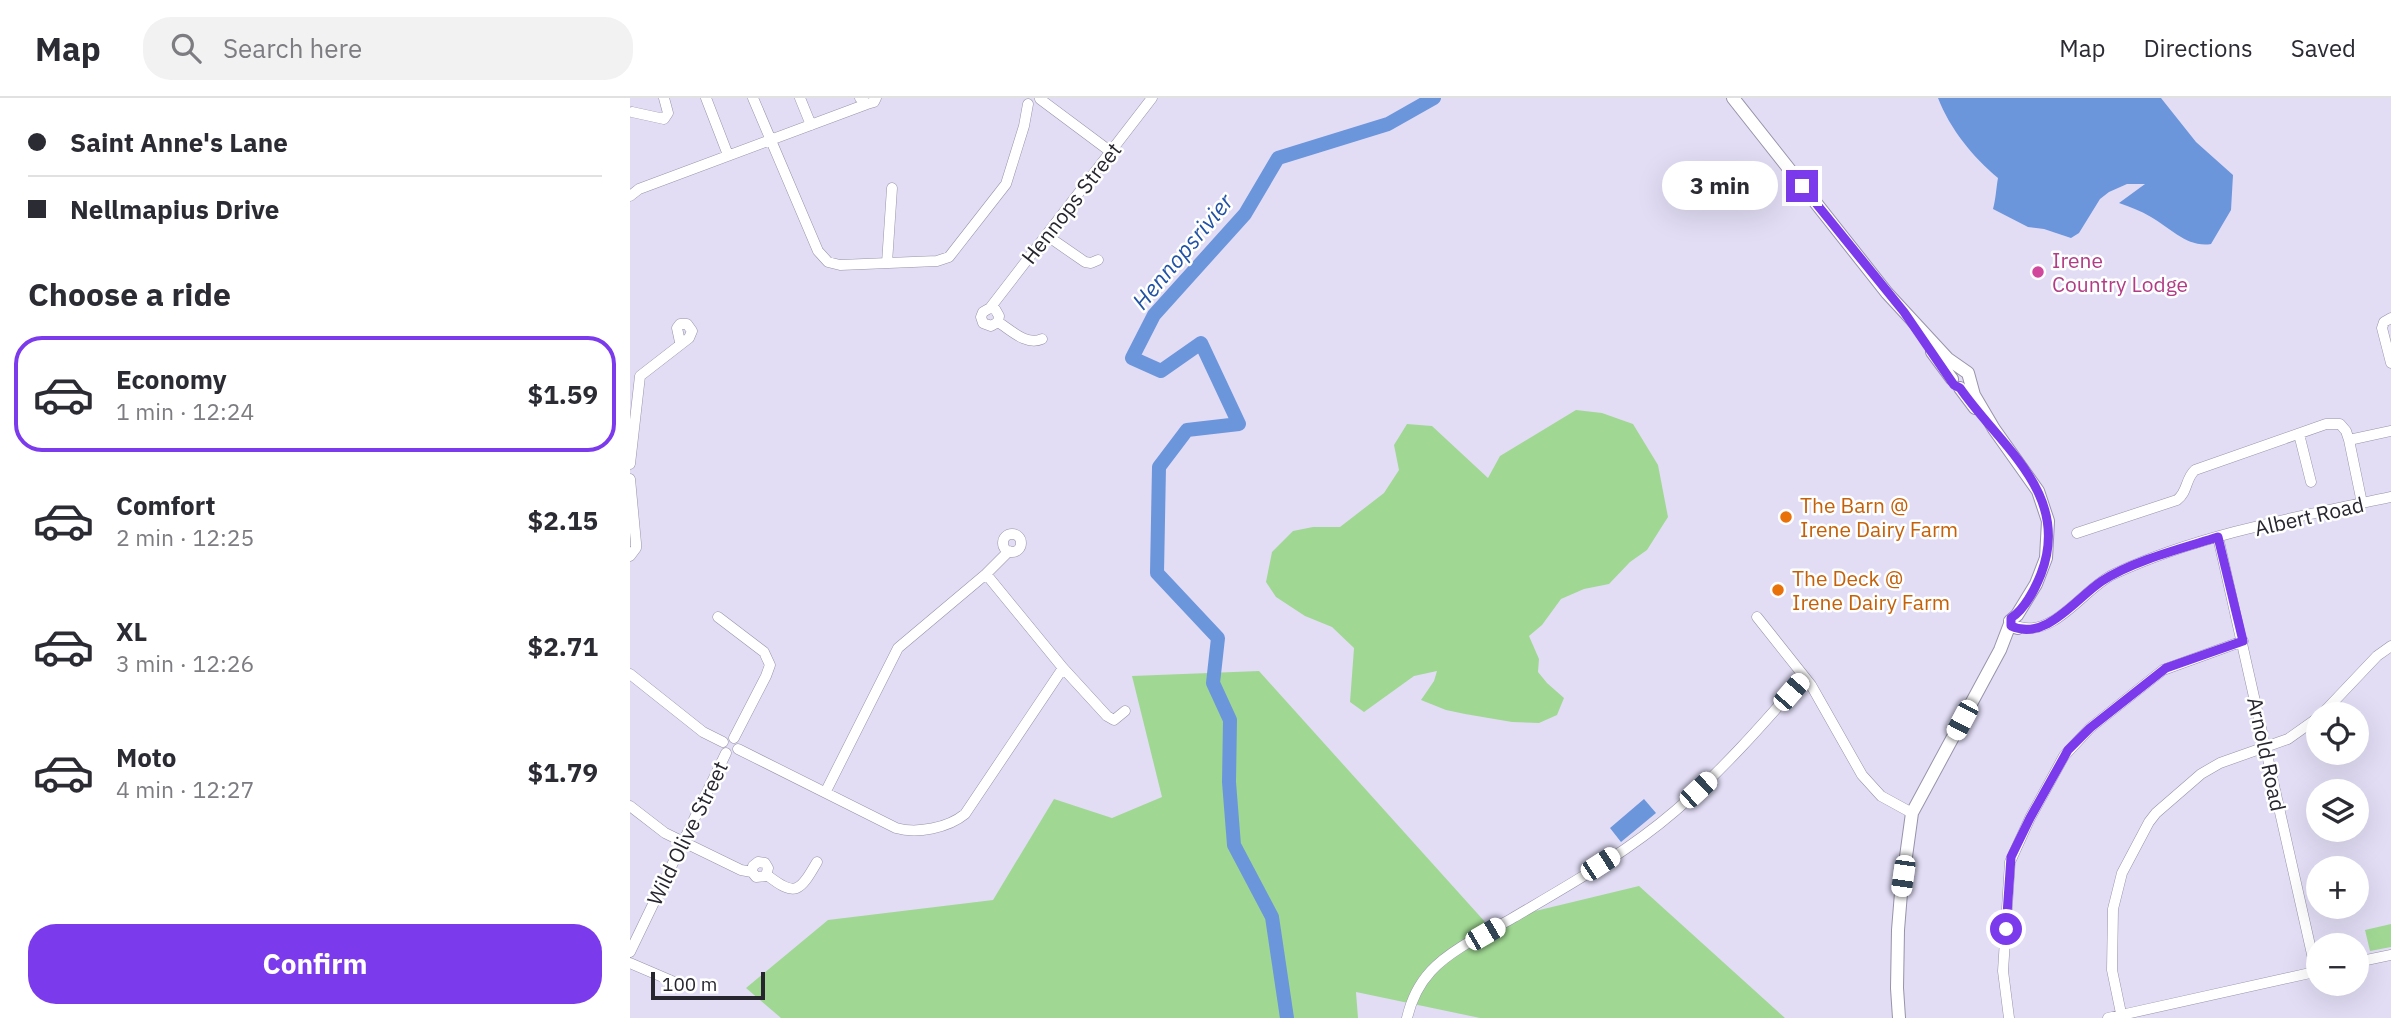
<!DOCTYPE html>
<html lang="en">
<head>
<meta charset="utf-8">
<style>
	body { margin:0; font-family:"IBM Plex Sans",sans-serif; background:#f2f2f3; color:#2b2b33; height:100vh; display:flex; flex-direction:column; font-size:26px; white-space:nowrap }
	* { box-sizing:border-box; margin:0 }
	p { font-size:23px; color:#7c7c81 }
	.icon { flex:none; width:38px; height:38px; fill:none; stroke:currentColor; stroke-width:2; stroke-linecap:round; stroke-linejoin:round }
	.map { position:relative; flex:1; overflow:hidden }
	.side { display:flex; flex-direction:column; background:#fff; width:630px }
	.side>* { flex:none }
	.hud { display:grid; align-content:center; height:154px; padding:0 28px; background:#fff }
	.tools { position:absolute; left:1676px; top:604px; display:grid; gap:14px }
	.tools a { display:grid; place-items:center; width:63px; height:63px; border-radius:50%; background:#fff; box-shadow:0 7px 28px #0002; font-size:35px }
	.scale { position:absolute; left:21px; bottom:18px; width:114px; box-sizing:border-box; padding-left:7px; border:4px solid #27252e; border-top:0; font-size:19px; line-height:24px; white-space:nowrap; color:#27252e; -webkit-text-stroke:5px #fff; paint-order:stroke }
	.end { position:absolute; width:32px; height:32px; margin:-16px; border:9px solid #7c3aed; background:#fff; box-shadow:0 0 0 4px #fff }
	.from { border-radius:50% }
	.bubble { position:absolute; height:49px; border-radius:24px; background:#fff; box-shadow:0 7px 28px #0002; font-size:23px; font-weight:700; line-height:49px; text-align:center }
	.car { position:absolute; width:21px; height:42px; margin:-21px -10px; border-radius:9px; box-shadow:0 0 5px 2px #0007; background:linear-gradient(#fff 24%,#345 0 40%,#fff 0 76%,#345 0 86%,#fff 0) }
	.hud b { display:flex; align-items:center; gap:24px; height:66px; font-size:26px }
	.hud b+b { border-top:2px solid #e1e1e2 }
	.hud i { width:18px; height:18px; background:#2b2b33 }
	ul { padding:0; list-style:none }
	li { display:flex; align-items:center; gap:21px; height:116px; margin:0 14px 10px; padding:0 14px; border:4px solid transparent; border-radius:28px }
	li div { flex:1 }
	li b { display:block; font-size:26px }
	li em { font-style:normal; font-weight:700 }
	li.active { border-color:#7c3aed }
	li>.icon { width:63px; height:63px; stroke-width:1.5 }
	h2 { padding:0 28px; font-size:32px; line-height:84px }
	.button { display:flex; gap:14px; margin-top:auto; padding:14px 28px }
	.button a { flex:1; height:80px; border-radius:28px; background:#7c3aed; color:#fff; font-size:28px; font-weight:700; line-height:80px; text-align:center }
	header { display:flex; align-items:center; gap:42px; box-sizing:border-box; height:98px; padding:0 35px; background:#fff; border-bottom:2px solid #e1e1e2 }
	header strong { font-size:33px }
	nav { display:flex; gap:38px; margin-inline-start:auto; font-size:24px }
	.search { width:490px; height:63px; background:#f2f2f3; display:flex; align-items:center; gap:18px; box-sizing:border-box; padding:0 24px; border-radius:28px; color:#7c7c81; font-size:26px }
	main { display:flex; flex:1; min-height:0 }
	.map>svg:first-child { display:block }
	.green { fill:#a0d893 }
	.water { fill:#6c96dc }
	.lines { fill:none; stroke-linecap:round; stroke-linejoin:round }
	.river { stroke:#6c96dc; stroke-width:14 }
	.minor-casing { stroke:#9893a9; stroke-width:11 }
	.major-casing { stroke:#9893a9; stroke-width:14 }
	.minor { stroke:#fff; stroke-width:10 }
	.major { stroke:#fff; stroke-width:12 }
	.route { stroke:#7c3aed; stroke-width:9 }
	.hotel-dot { fill:#d1479c; stroke:#fff; stroke-width:2.5 }
	.food-dot { fill:#e8710a; stroke:#fff; stroke-width:2.5 }
	.labels { text-anchor:middle; dominant-baseline:central; stroke-width:5; stroke-linejoin:round; paint-order:stroke }
	.street-label { font-size:21px; fill:#27252e; stroke:#fff }
	.hotel-label { font-size:21px; fill:#b23c85; stroke:#fff; text-anchor:start }
	.food-label { font-size:21px; fill:#c56008; stroke:#fff; text-anchor:start }
	.water-label { font-size:23px; font-style:italic; fill:#2052a5; stroke:#fff }
</style>
</head>
<body>
<header>
<strong>Map</strong>
<div class="search"><svg class="icon" aria-label="search" viewBox="0 0 24 24"><circle cx="10" cy="10" r="6"/><path d="M15 15l6 6"/></svg>Search here</div>
<nav><a>Map</a><a>Directions</a><a>Saved</a></nav>
</header>
<main>
<section class="side">
<div class="hud">
<b><i class="from"></i>Saint Anne's Lane</b>
<b><i></i>Nellmapius Drive</b>
</div>
<h2>Choose a ride</h2>
<ul>
<li class="active"><svg class="icon" aria-label="car" viewBox="0 0 24 24"><path d="M5 17H2v-5l4-1 3-4h7l3 4 3 1v5h-3M9 17h6M6 11h13"/><circle cx="7" cy="17" r="2"/><circle cx="17" cy="17" r="2"/></svg><div><b>Economy</b><p>1 min · 12:24</p></div><em>$1.59</em></li>
<li><svg class="icon" aria-label="car" viewBox="0 0 24 24"><path d="M5 17H2v-5l4-1 3-4h7l3 4 3 1v5h-3M9 17h6M6 11h13"/><circle cx="7" cy="17" r="2"/><circle cx="17" cy="17" r="2"/></svg><div><b>Comfort</b><p>2 min · 12:25</p></div><em>$2.15</em></li>
<li><svg class="icon" aria-label="car" viewBox="0 0 24 24"><path d="M5 17H2v-5l4-1 3-4h7l3 4 3 1v5h-3M9 17h6M6 11h13"/><circle cx="7" cy="17" r="2"/><circle cx="17" cy="17" r="2"/></svg><div><b>XL</b><p>3 min · 12:26</p></div><em>$2.71</em></li>
<li><svg class="icon" aria-label="car" viewBox="0 0 24 24"><path d="M5 17H2v-5l4-1 3-4h7l3 4 3 1v5h-3M9 17h6M6 11h13"/><circle cx="7" cy="17" r="2"/><circle cx="17" cy="17" r="2"/></svg><div><b>Moto</b><p>4 min · 12:27</p></div><em>$1.79</em></li>
</ul>
<div class="button"><a>Confirm</a></div>
</section>
<div class="map">
<svg width="1761" height="920" viewBox="0 0 1761 920">
	<rect width="100%" height="100%" fill="#e2ddf5"/>
	<!-- green -->
	<path class="green" d="M946,312l26,3 31,11 25,41 10,52 -21,33 -17,12 -21,22 -25,5 -23,10 -19,26 -13,11 10,23 -1,13 9,11 17,15 -7,17 -18,8 -27,-1 -47,-8 -19,-4 -25,-10 13,-19 3,-10 -23,5 -50,36 -14,-10 4,-54 -22,-21 -27,-11 -29,-19 -10,-15 6,-30 21,-21 20,-4h27l44,-34 15,-23 -5,-25 13,-21 25,2 56,52 12,-22z
		M629,573l227,252 153,-37 146,132h-305l-124,-26 2,26h-577l-35,-30 82,-68 165,-20 61,-101 58,19 50,-21 -30,-121z
		M1761,826v23l-21,4 -5,-21z"/>
	<!-- water -->
	<path class="water" d="M1308,0h223l35,44 37,33 -2,35 -20,34c-23,4 -41,-16 -60,-27 -10,-6 -21,-10 -32,-14l26,-19h-18l-18,8 -9,7 -21,34 -8,5 -27,-9 -16,-2 -35,-18c3,-11 3,-20 5,-31 -25,-21 -48,-49 -60,-80z
		M1014,701l12,14 -35,29 -11,-14z"/>
	<g class="lines">
		<!-- river -->
		<path class="river" d="M657,920l-15,-101 -38,-72 -5,-63 1,-62 -17,-37 5,-45 -61,-65 2,-106 28,-37 52,-6 -38,-81 -40,28 -29,-13 22,-43 91,-101 33,-56 110,-34 46,-26"/>
		<!-- minor casing -->
		<g class="minor-casing">
			<path id="minor" d="M76,0l22,57
				M123,0l65,153 10,11 12,3 97,-4 12,-4 57,-73 18,-58 4,-22
				M170,0l11,27
				M230,0l7,6 7,-2 2,-4
				M410,1l71,53
				M2,14l32,7 4,-6 -4,-15
				M0,98l9,-7 228,-85
				M416,137l39,27 6,1 7,-3
				M257,165l5,-75
				M360,210l5,1 4,7 -1,6 -7,4 -8,-3 -2,-6 2,-5 7,-4 162,-210
				M1761,220l-7,4 -2,6 9,35
				M368,224c13,8 28,24 44,17
				M1669,336l12,48
				M1719,342l13,63
				M0,366l10,-88 49,-38 3,-7 -5,-7h-7l-3,4 3,14
				M0,381l6,64v5l-6,8
				M1447,435l100,-33c11,-8 8,-21 18,-30l131,-46h14l6,7 3,9 42,-9
				M373 445a9 9 0 1 1 18 0a9 9 0 1 1-18 0Z
				M1588,439l98,435
				M356,476l77,94 44,48 7,4 11,-9
				M88,519l46,35 6,13 -4,11 -32,62
				M1127,519l54,68 51,90 19,21 31,17
				M1390,529c35,10 65,-40 94,-53 83,-39 187,-58 277,-77
				M0,576l73,58 20,10
				M1692,616l55,-58 14,-10
				M108,651l158,79c21,6 52,0 69,-14l98,-146
				M196,693l72,-143 88,-74 23,-23
				M0,708l35,27 76,37 11,2 4,5 10,-1 2,-8 -3,-5 -7,-1 -5,4 -1,6
				M137,777c29,23 33,16 50,-13
				M0,854l96,-199
				M1727,864l34,-7
				M0,865l49,21
				M777,920c4,-17 12,-34 24,-47 19,-21 55,-38 80,-52 56,-33 114,-65 164,-108 47,-40 88,-87 129,-134
				M1379,920l-6,-47 7,-109 20,-44 34,-62 26,-28 73,-58 80,-29
				M1478,920l211,-47
				M1492,920l-10,-48 1,-61 9,-36 27,-51 7,-9 45,-39 19,-11 68,-24 31,-22"/>
		</g>
		<!-- major casing -->
		<g class="major-casing">
			<path id="major" d="M1103,0l154,195 61,66 20,14 6,22 20,34 44,62 10,30 -2,37 -10,26 -19,31 -7,6 1,5 7,2
				M1302,254l20,27
				M1330,290l15,20
				M1269,920l-2,-30 1,-58 3,-37 11,-80 88,-163 10,-26"/>
		</g>
		<!-- minor -->
		<use href="#minor" class="minor"/>
		<!-- major -->
		<use href="#major" class="major"/>
	</g>
	<g class="lines">
		<!-- route -->
		<path class="route" d="M1172,88l102,126 50,73 6,3c40,58 112,106 81,186 -6,15 -17,36 -30,44v8c35,16 65,-28 91,-45 30,-20 81,-33 116,-44l25,104 -77,27 -76,60 -22,22 -38,68 -19,39 -5,72"/>
	</g>
	<!-- markers -->
	<circle class="hotel-dot" cx="1408" cy="174" r="7"/>
	<g class="food-dot">
		<circle cx="1156" cy="419" r="7"/>
		<circle cx="1148" cy="492" r="7"/>
	</g>
	<g class="labels">
		<!-- street labels -->
		<g class="street-label">
			<text transform="translate(441 105) rotate(-52)">Hennops Street</text>
			<text transform="translate(1679 418) rotate(-13)">Albert Road</text>
			<text transform="translate(1637 656) rotate(78)">Arnold Road</text>
			<text transform="translate(57 735) rotate(-64)">Wild Olive Street</text>
		</g>
		<!-- hotel labels -->
		<g class="hotel-label">
			<text x="1422" y="162">Irene<tspan x="1422" dy="24">Country Lodge</tspan></text>
		</g>
		<!-- food labels -->
		<g class="food-label">
			<text x="1170" y="407">The Barn @<tspan x="1170" dy="24">Irene Dairy Farm</tspan></text>
			<text x="1162" y="480">The Deck @<tspan x="1162" dy="24">Irene Dairy Farm</tspan></text>
		</g>
		<!-- water labels -->
		<g class="water-label">
			<text transform="translate(552 153) rotate(-50)">Hennopsrivier</text>
		</g>
	</g>
</svg>
<div class="tools">
<a><svg class="icon" aria-label="locate" viewBox="0 0 24 24"><circle cx="12" cy="12" r="6"/><path d="M12 2v4M12 18v4M2 12h4M18 12h4"/></svg></a>
<a><svg class="icon" aria-label="layers" viewBox="0 0 24 24"><path d="M12 4l9 5-9 5-9-5zM3 14l9 5 9-5"/></svg></a>
<a>+</a>
<a>−</a>
</div>
<div class="scale">100 m</div>
<i class="end from" style="left:1376px;top:831px"></i>
<i class="end" style="left:1172px;top:88px"></i>
<div class="bubble" style="left:1032px;top:63px;width:116px">3 min</div>
<i class="car" style="left:1161px;top:594px;rotate:41deg"></i>
<i class="car" style="left:1332px;top:622px;rotate:208deg"></i>
<i class="car" style="left:1068px;top:692px;rotate:47deg"></i>
<i class="car" style="left:970px;top:766px;rotate:57deg"></i>
<i class="car" style="left:1273px;top:778px;rotate:188deg"></i>
<i class="car" style="left:855px;top:836px;rotate:60deg"></i>
</div>
</main>
</body>
</html>
